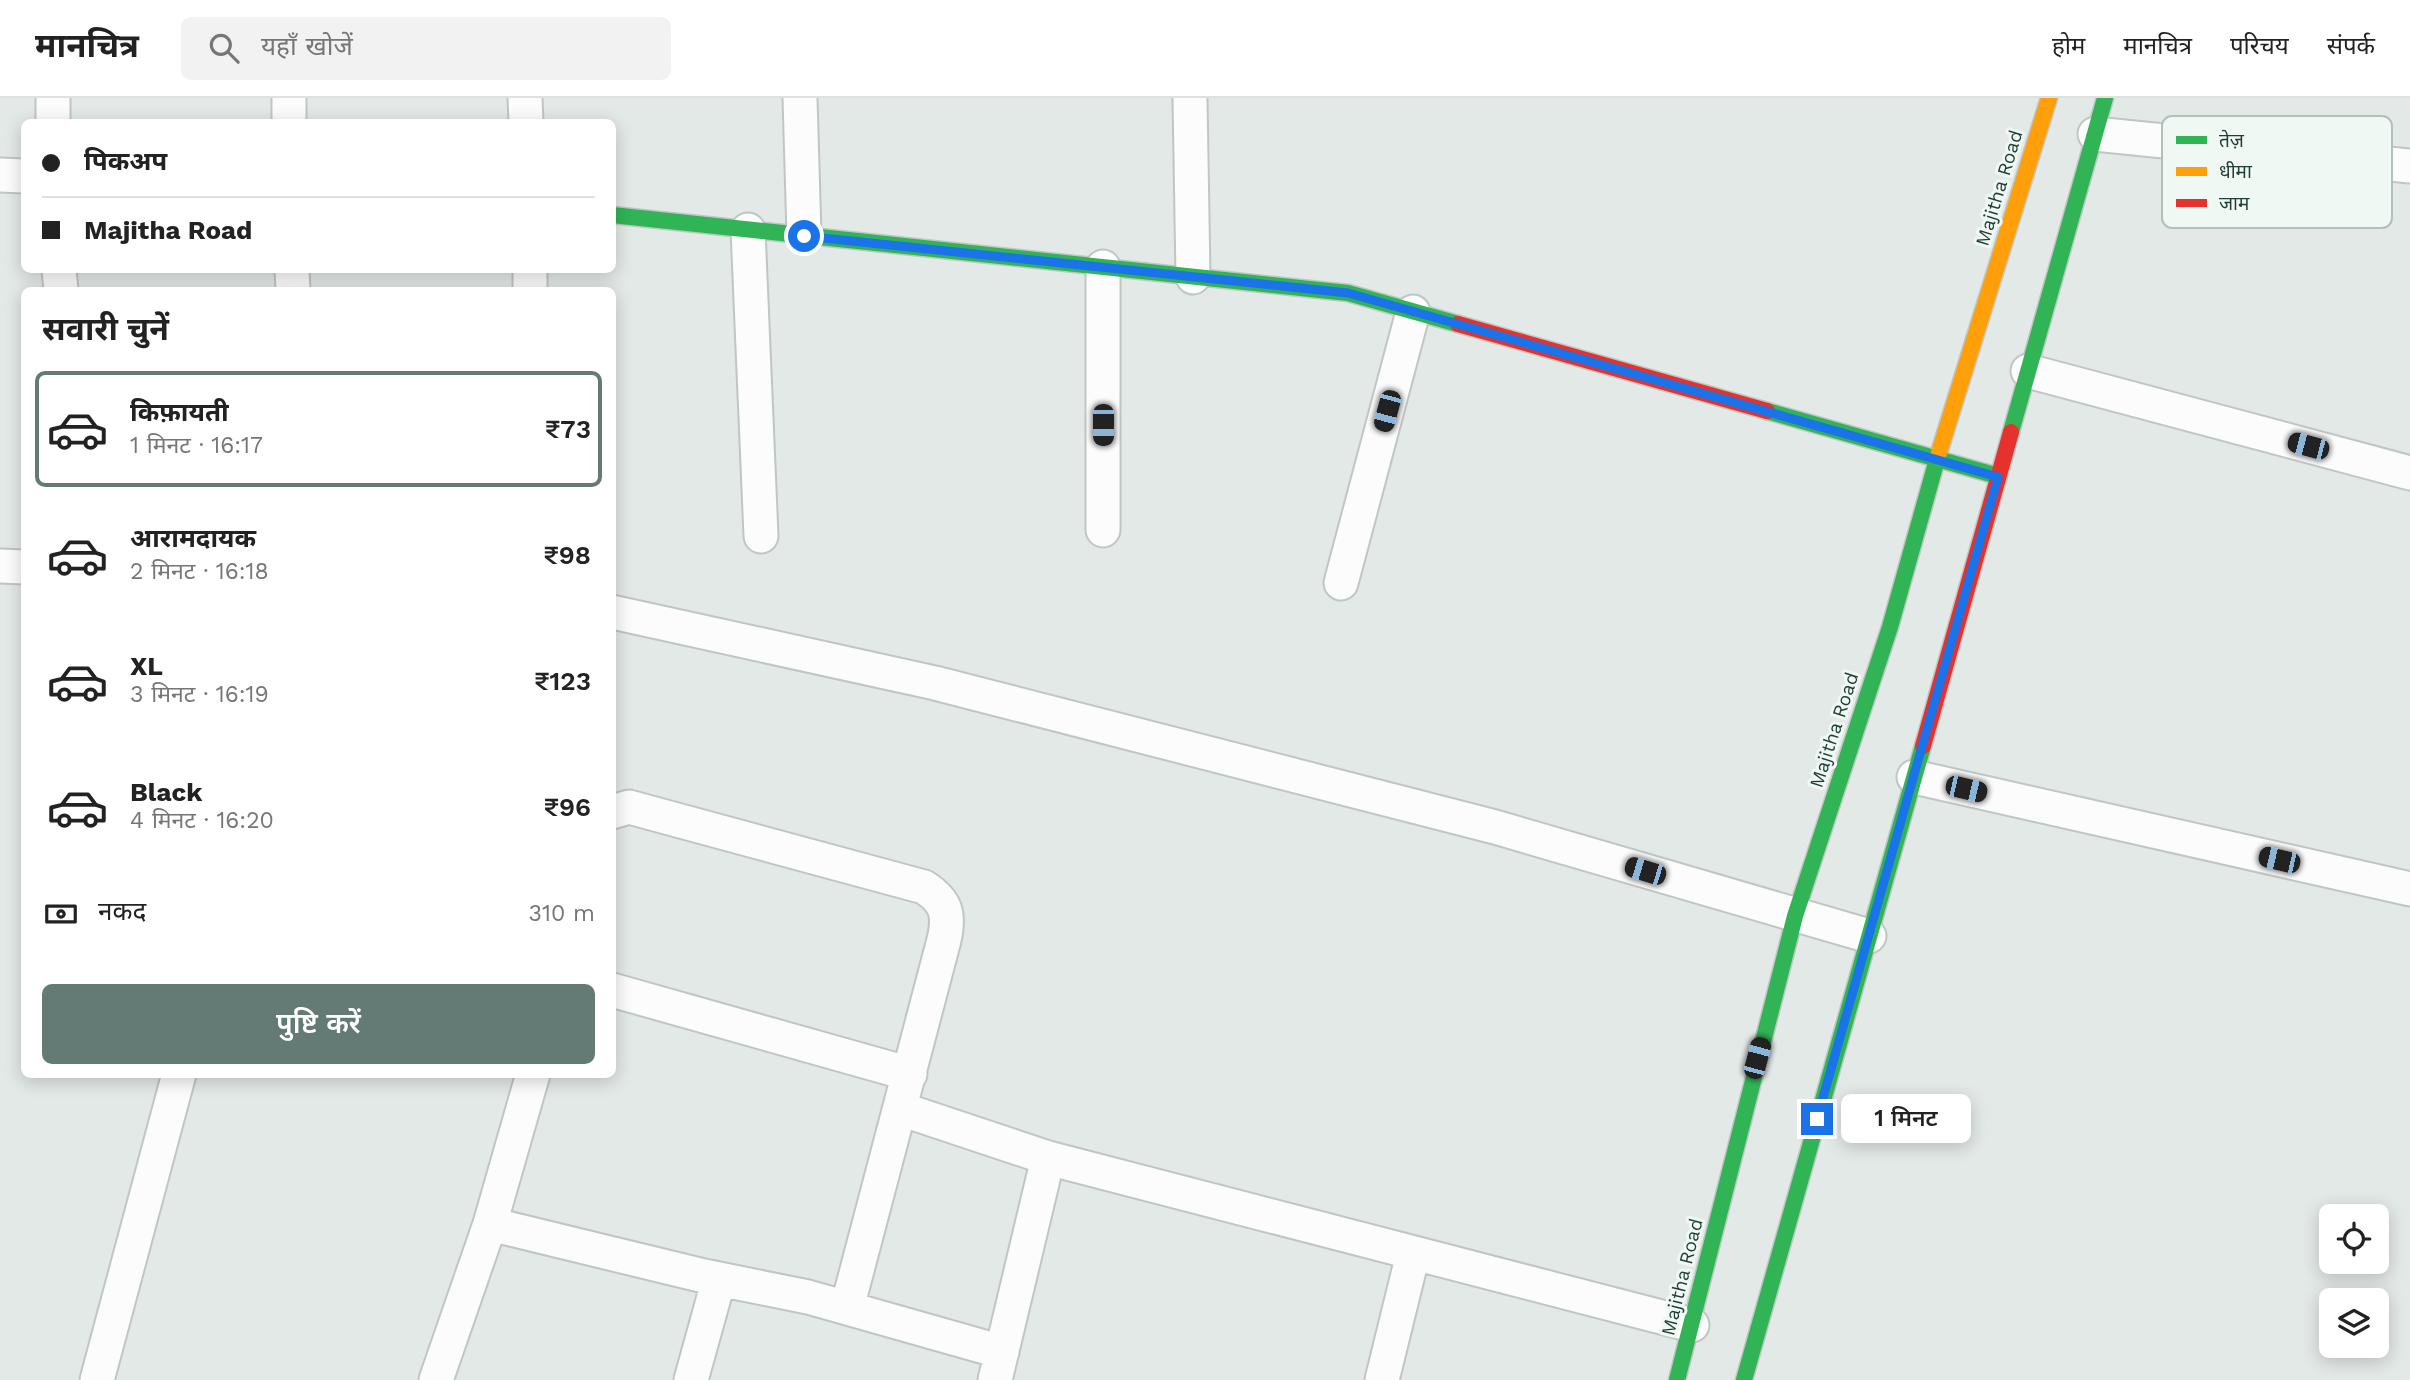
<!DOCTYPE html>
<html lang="hi">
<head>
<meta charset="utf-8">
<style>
	body { margin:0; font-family:"Work Sans","Noto Sans Devanagari",sans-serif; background:#f2f2f2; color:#222; height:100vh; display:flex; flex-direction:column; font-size:26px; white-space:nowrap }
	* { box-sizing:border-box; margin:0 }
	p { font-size:23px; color:#767676 }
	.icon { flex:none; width:38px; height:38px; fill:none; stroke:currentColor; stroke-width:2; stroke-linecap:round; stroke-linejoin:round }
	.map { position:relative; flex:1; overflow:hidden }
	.sheet { position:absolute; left:21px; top:189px; width:595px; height:791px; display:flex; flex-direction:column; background:#fff; border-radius:10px; box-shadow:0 4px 18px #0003 }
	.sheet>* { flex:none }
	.banner { position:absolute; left:21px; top:21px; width:595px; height:154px; border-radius:10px; box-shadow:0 4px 18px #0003; display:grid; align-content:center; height:154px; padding:0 21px; background:#fff }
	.buttons { position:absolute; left:2319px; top:1106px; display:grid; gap:14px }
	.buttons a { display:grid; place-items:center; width:70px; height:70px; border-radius:10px; background:#fff; box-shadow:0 4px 18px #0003; font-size:35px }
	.end { position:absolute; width:32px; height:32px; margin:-16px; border:9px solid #1a73e8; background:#fff; box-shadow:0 0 0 4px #fff }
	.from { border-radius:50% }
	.bubble { position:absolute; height:49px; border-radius:10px; background:#fff; box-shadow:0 4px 18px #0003; font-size:23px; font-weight:600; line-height:49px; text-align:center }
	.car { position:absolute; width:21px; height:42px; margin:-21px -10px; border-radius:9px; box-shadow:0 0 5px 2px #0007; background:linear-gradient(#222 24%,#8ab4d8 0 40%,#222 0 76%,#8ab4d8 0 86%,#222 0) }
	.banner b { display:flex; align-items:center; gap:24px; height:66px; font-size:26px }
	.banner b+b { border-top:2px solid #e0e0e0 }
	.banner i { width:18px; height:18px; background:#222 }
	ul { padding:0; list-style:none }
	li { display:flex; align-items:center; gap:21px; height:116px; margin:0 14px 10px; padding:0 7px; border:4px solid transparent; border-radius:10px }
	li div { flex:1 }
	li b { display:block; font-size:26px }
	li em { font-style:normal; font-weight:600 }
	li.active { border-color:#647a74 }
	li>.icon { width:63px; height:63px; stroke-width:1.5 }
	h2 { padding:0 21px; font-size:32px; line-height:84px }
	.pay { display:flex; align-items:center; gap:18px; height:77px; padding:0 21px; font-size:26px }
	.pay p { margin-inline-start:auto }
	.action { display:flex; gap:14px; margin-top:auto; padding:14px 21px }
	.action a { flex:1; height:80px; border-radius:10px; background:#647a74; color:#fff; font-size:28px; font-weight:600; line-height:80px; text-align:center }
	header { display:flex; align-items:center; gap:42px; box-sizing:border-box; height:98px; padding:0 35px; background:#fff; border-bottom:2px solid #e0e0e0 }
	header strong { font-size:33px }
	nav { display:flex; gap:38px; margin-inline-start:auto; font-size:24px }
	.search { width:490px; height:63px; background:#f2f2f2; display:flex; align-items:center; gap:18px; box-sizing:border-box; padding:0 24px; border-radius:10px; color:#767676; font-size:26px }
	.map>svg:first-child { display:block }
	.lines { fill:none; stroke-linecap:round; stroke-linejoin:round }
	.street-casing { stroke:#c0c6c3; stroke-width:37 }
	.fast-casing { stroke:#bec7c3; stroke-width:19 }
	.slow-casing { stroke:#bec7c3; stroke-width:19 }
	.jam-casing { stroke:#bec7c3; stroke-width:19 }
	.street { stroke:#fbfcfb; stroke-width:33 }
	.fast { stroke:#30b455; stroke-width:16 }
	.slow { stroke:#ff9f0a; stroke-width:16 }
	.jam { stroke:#e5322d; stroke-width:16 }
	.route { stroke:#1a73e8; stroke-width:9 }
	.labels { text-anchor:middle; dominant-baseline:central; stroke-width:6; stroke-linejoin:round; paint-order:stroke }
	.street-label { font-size:19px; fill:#1f3e36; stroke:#f0f8f4 }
	.key { fill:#f0f8f4; stroke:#b1c0bb; stroke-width:2 }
	.key-label { font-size:19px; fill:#1f3e36 }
</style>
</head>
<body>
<header>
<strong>मानचित्र</strong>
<div class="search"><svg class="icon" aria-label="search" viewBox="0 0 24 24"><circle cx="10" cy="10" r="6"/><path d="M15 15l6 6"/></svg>यहाँ खोजें</div>
<nav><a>होम</a><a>मानचित्र</a><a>परिचय</a><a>संपर्क</a></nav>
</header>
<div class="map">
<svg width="2410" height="1282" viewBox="0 0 2410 1282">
	<rect width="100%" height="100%" fill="#e3e9e6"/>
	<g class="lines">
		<!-- street casing -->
		<g class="street-casing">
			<path id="street" d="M53,0v24
				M289,0v24
				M525,0l1,24
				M800,0l4,137
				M1190,0l3,179
				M2095,36l315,32
				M0,77l24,1
				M748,132l13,306
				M1103,169v263
				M59,172l2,20
				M292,172l1,20
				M530,192v-20
				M2028,273l382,102
				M0,468l24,1
				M1341,485l72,-271
				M612,514l323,71 560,144 374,109
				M1914,679l496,112
				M612,714l17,-5 295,80c22,14 26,27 20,53l-97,368
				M612,892l298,84
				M901,1011l147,49 644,167
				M490,1126l214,52 104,21 194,55
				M97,1282l82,-306
				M436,1282l54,-156 43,-150
				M691,1282l28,-101
				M995,1282l53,-222
				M1382,1282l31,-126"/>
		</g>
		<!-- fast casing -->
		<g class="fast-casing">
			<path id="fast" d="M612,117l736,78 110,31
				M1767,313l231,65
				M2011,334l94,-334
				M1677,1282l118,-464 95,-289 48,-171
				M1744,1282l179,-634"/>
		</g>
		<!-- slow casing -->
		<g class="slow-casing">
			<path id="slow" d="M1938,358l111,-358"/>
		</g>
		<!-- jam casing -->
		<g class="jam-casing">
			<path id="jam" d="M1458,226l309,87
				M1923,648l88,-314"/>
		</g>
		<!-- street -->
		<use href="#street" class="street"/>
		<!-- fast -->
		<use href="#fast" class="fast"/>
		<!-- slow -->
		<use href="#slow" class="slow"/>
		<!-- jam -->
		<use href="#jam" class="jam"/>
	</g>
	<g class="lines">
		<!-- route -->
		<path class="route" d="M804,138l544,57 650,184 -181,642"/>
	</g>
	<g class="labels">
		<!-- street labels -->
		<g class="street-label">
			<text transform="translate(1999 90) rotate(-73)">Majitha Road</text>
			<text transform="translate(1834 632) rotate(-72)">Majitha Road</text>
			<text transform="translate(1682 1179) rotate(-76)">Majitha Road</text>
		</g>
	</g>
	<!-- legend -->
	<rect x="2162" y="18" width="230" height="112" rx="10" class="key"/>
	<rect x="2176" y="38" width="31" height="8" fill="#30b455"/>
	<rect x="2176" y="69" width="31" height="9" fill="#ff9f0a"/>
	<rect x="2176" y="101" width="31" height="8" fill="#e5322d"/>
	<g class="key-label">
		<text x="2219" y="49">तेज़</text>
		<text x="2219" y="80">धीमा</text>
		<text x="2219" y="112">जाम</text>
	</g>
</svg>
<div class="buttons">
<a><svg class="icon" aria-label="locate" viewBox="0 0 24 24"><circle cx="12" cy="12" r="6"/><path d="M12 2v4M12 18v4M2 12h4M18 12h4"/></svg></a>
<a><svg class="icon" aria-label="layers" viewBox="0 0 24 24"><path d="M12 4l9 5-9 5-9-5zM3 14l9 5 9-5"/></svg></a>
</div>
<i class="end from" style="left:804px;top:138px"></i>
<i class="end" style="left:1817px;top:1021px"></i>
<div class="bubble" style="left:1841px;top:996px;width:130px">1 मिनट</div>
<i class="car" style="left:1387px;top:313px;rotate:195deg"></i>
<i class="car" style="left:1103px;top:327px;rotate:180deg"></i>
<i class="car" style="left:2308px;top:348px;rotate:285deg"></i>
<i class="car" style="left:1966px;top:691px;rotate:103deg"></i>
<i class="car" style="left:2279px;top:762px;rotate:283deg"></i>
<i class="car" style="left:1645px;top:773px;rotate:287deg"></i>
<i class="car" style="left:1757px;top:960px;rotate:15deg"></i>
<div class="banner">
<b><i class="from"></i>पिकअप</b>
<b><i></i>Majitha Road</b>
</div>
<section class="sheet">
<h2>सवारी चुनें</h2>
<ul>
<li class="active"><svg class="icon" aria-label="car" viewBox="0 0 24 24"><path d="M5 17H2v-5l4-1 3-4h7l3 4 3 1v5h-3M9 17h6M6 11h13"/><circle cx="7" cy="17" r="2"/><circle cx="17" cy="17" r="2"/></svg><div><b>किफ़ायती</b><p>1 मिनट · 16:17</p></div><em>₹73</em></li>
<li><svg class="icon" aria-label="car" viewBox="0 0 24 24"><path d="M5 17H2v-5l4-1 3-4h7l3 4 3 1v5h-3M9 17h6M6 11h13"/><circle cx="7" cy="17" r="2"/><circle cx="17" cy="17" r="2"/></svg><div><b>आरामदायक</b><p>2 मिनट · 16:18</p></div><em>₹98</em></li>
<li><svg class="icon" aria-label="car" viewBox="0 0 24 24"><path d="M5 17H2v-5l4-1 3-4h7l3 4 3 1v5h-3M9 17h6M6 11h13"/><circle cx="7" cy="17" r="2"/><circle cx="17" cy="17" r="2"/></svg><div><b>XL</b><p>3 मिनट · 16:19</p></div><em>₹123</em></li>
<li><svg class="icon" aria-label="car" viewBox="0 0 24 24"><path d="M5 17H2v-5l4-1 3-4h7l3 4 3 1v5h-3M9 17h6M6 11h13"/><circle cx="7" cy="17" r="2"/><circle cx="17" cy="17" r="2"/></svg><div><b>Black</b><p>4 मिनट · 16:20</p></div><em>₹96</em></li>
</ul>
<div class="pay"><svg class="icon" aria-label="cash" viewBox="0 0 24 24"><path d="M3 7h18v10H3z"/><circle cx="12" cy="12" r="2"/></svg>नकद<p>310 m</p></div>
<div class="action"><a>पुष्टि करें</a></div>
</section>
</div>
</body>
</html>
